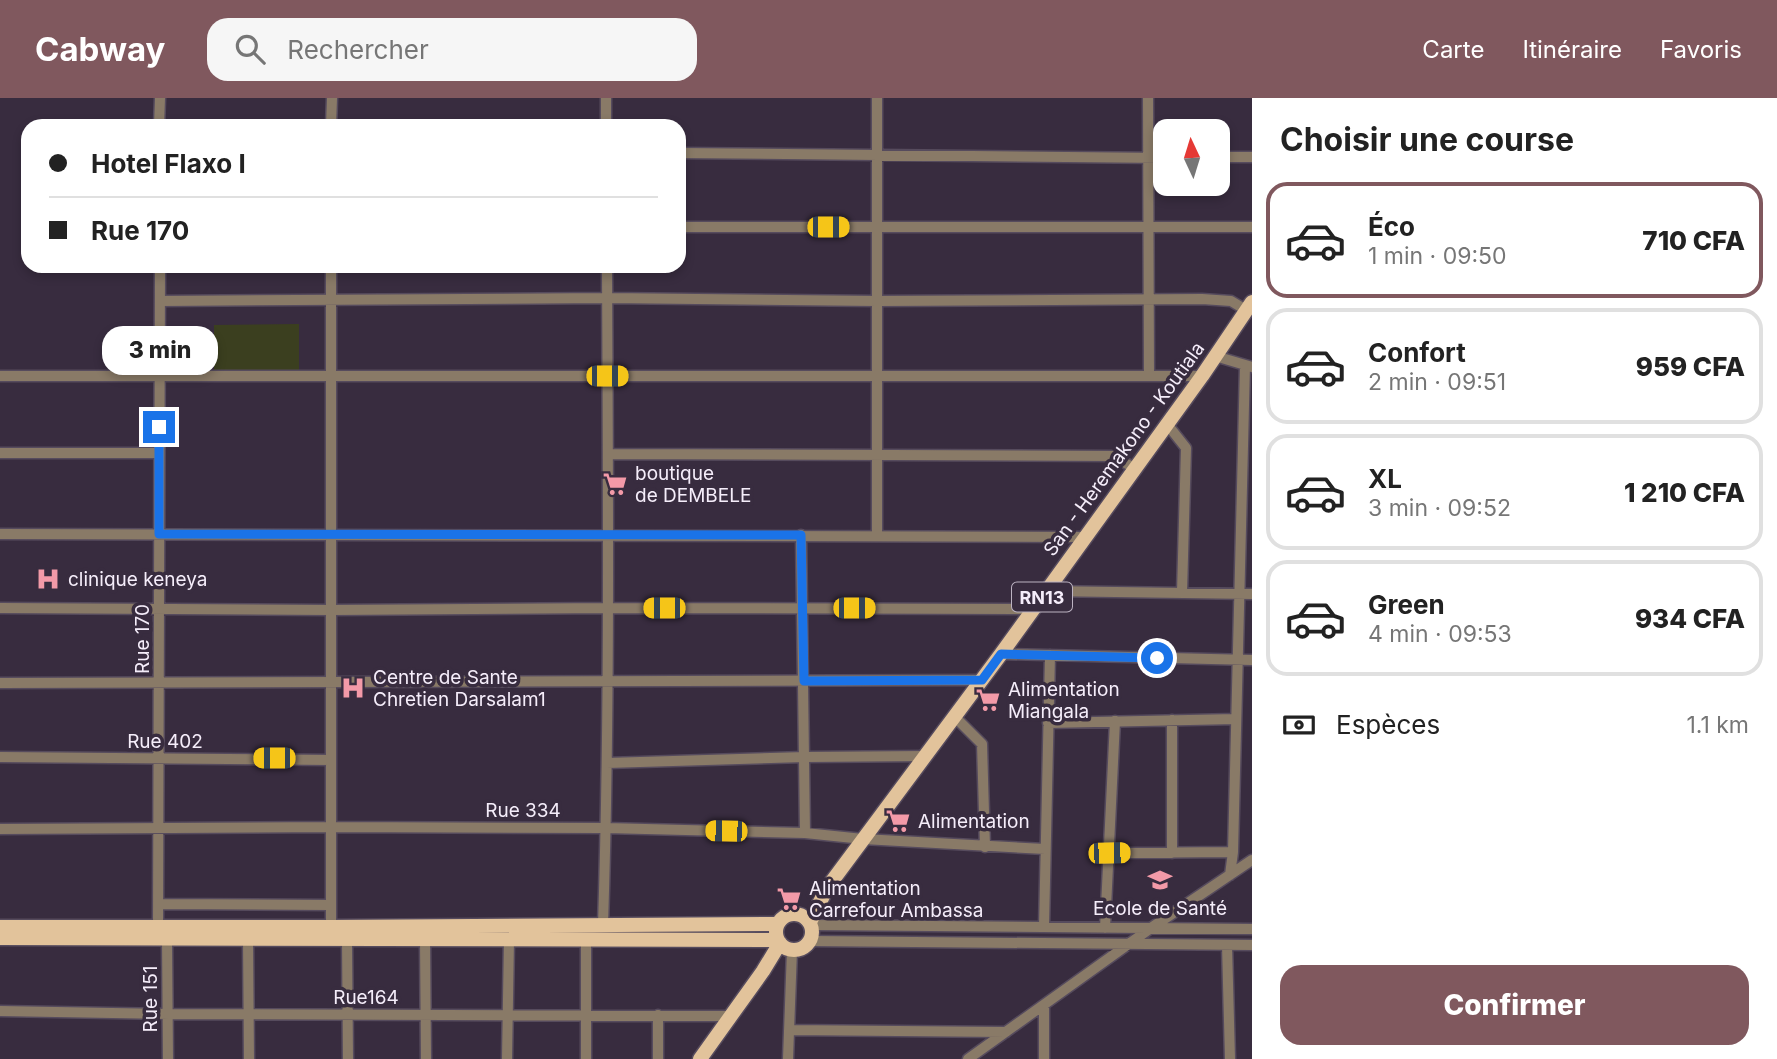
<!DOCTYPE html>
<html lang="fr">
<head>
<meta charset="utf-8">
<style>
	body { margin:0; font-family:Inter,sans-serif; background:#f6f6f6; color:#222; height:100vh; display:flex; flex-direction:column; font-size:26px; white-space:nowrap }
	* { box-sizing:border-box; margin:0 }
	p { font-size:23px; color:#767676 }
	.icon { flex:none; width:38px; height:38px; fill:none; stroke:currentColor; stroke-width:2; stroke-linecap:round; stroke-linejoin:round }
	.map { position:relative; flex:1; overflow:hidden }
	.sheet { display:flex; flex-direction:column; background:#fff; width:525px }
	.sheet>* { flex:none }
	.banner { position:absolute; left:21px; top:21px; width:665px; height:154px; border-radius:21px; box-shadow:0 4px 10px #0003; display:grid; align-content:center; height:154px; padding:0 28px; background:#fff }
	.needle { width:46px; rotate:356deg }
	.tools { position:absolute; left:1153px; top:21px; display:grid; gap:14px }
	.tools a { display:grid; place-items:center; width:77px; height:77px; border-radius:14px; background:#fff; box-shadow:0 4px 10px #0003; font-size:35px }
	.end { position:absolute; width:32px; height:32px; margin:-16px; border:9px solid #1a73e8; background:#fff; box-shadow:0 0 0 4px #fff }
	.from { border-radius:50% }
	.bubble { position:absolute; height:49px; border-radius:21px; background:#fff; box-shadow:0 4px 10px #0003; font-size:23px; font-weight:800; line-height:49px; text-align:center }
	.car { position:absolute; width:21px; height:42px; margin:-21px -10px; border-radius:9px; box-shadow:0 0 5px 2px #0007; background:linear-gradient(#f5c518 24%,#345 0 40%,#f5c518 0 76%,#345 0 86%,#f5c518 0) }
	.banner b { display:flex; align-items:center; gap:24px; height:66px; font-size:26px }
	.banner b+b { border-top:2px solid #e0e0e0 }
	.banner i { width:18px; height:18px; background:#222 }
	ul { padding:0; list-style:none }
	li { display:flex; align-items:center; gap:21px; height:116px; margin:0 14px 10px; padding:0 14px; border:4px solid #e0e0e0; border-radius:21px }
	li div { flex:1 }
	li b { display:block; font-size:26px }
	li em { font-style:normal; font-weight:800 }
	li.active { border-color:#80585e }
	li>.icon { width:63px; height:63px; stroke-width:1.5 }
	h2 { padding:0 28px; font-size:32px; line-height:84px }
	.pay { display:flex; align-items:center; gap:18px; height:77px; padding:0 28px; font-size:26px }
	.pay p { margin-inline-start:auto }
	.primary-button { display:flex; gap:14px; margin-top:auto; padding:14px 28px }
	.primary-button a { flex:1; height:80px; border-radius:21px; background:#80585e; color:#fff; font-size:28px; font-weight:800; line-height:80px; text-align:center }
	header { display:flex; align-items:center; gap:42px; box-sizing:border-box; height:98px; padding:0 35px; background:#80585e; color:#fff }
	header strong { font-size:33px }
	nav { display:flex; gap:38px; margin-inline-start:auto; font-size:24px }
	.search { width:490px; height:63px; background:#f6f6f6; display:flex; align-items:center; gap:18px; box-sizing:border-box; padding:0 24px; border-radius:21px; color:#767676; font-size:26px }
	main { display:flex; flex:1; min-height:0 }
	.map>svg:first-child { display:block }
	.pitch { fill:#3b3f1f }
	.lines { fill:none; stroke-linecap:round; stroke-linejoin:round }
	.minor-casing { stroke:#564b5d; stroke-width:13 }
	.major-casing { stroke:#564b5d; stroke-width:17 }
	.minor { stroke:#897a67; stroke-width:10 }
	.major { stroke:#e2c39b; stroke-width:14 }
	.route { stroke:#1a73e8; stroke-width:9 }
	.labels { text-anchor:middle; dominant-baseline:central; stroke-width:7; stroke-linejoin:round; paint-order:stroke }
	.shield { fill:#382c3f; stroke:#bcb3c2; stroke-width:2 }
	.shield-label { font-size:18px; font-weight:bold; fill:#f5edfa }
	.street-label { font-size:19px; fill:#f5edfa; stroke:#382c3f }
	.poi-label { font-size:19px; fill:#f5edfa; stroke:#382c3f; text-anchor:start }
</style>
</head>
<body>
<header>
<strong>Cabway</strong>
<div class="search"><svg class="icon" aria-label="search" viewBox="0 0 24 24"><circle cx="10" cy="10" r="6"/><path d="M15 15l6 6"/></svg>Rechercher</div>
<nav><a>Carte</a><a>Itinéraire</a><a>Favoris</a></nav>
</header>
<main>
<div class="map">
<svg width="1252" height="961" viewBox="0 0 1252 961">
	<rect width="100%" height="100%" fill="#382c3f"/>
	<!-- pitch -->
	<path class="pitch" d="M299,226v47l-85,1v-47z"/>
	<g class="lines">
		<!-- minor casing -->
		<g class="minor-casing">
			<path id="minor" d="M877,0v437
				M1148,0l1,278
				M159,28l1,-28
				M331,28l1,-28
				M606,28v-28
				M679,55l487,5
				M1218,59h34
				M679,129h573
				M160,203l447,-3 270,3 325,-2 29,2 15,9
				M1215,258l37,11
				M0,278h1202
				M1167,326l19,24 -4,145
				M0,355h159
				M608,356l505,2 21,12
				M0,436l1086,3
				M801,437l4,298
				M1047,493l205,3
				M0,510l331,2 278,-2 425,1
				M1001,556l251,6
				M0,585l982,-3
				M955,619l27,27 3,103
				M1048,625l188,-4
				M0,659l331,3
				M607,665l198,-6 121,-1
				M0,731l330,-2 276,1 199,5 58,6 182,10
				M1109,755l124,-1
				M1172,755v-133
				M1230,777l3,-23 12,-487
				M159,806l171,1
				M603,827c7,-219 5,-439 4,-659
				M812,827l440,4
				M158,829l2,-661
				M331,829v-661
				M1044,829l6,-272
				M1105,830l10,-207
				M167,841l1,120
				M248,841l1,120
				M347,842l1,119
				M425,842l1,119
				M810,843l442,4
				M1227,847l3,114
				M0,913l168,3 563,2
				M789,932l217,2
				M507,961l2,-120
				M586,961v-120
				M658,961v-44
				M788,961l4,-109
				M968,961l183,-131 101,-68
				M1044,961v-54"/>
		</g>
		<!-- major casing -->
		<g class="major-casing">
			<path id="major" d="M776 834a18 18 0 1 1 36 0a18 18 0 1 1-36 0Z
				M810,824l17,-34 174,-234 201,-278 50,-74
				M0,829h331l446,-3
				M0,840l778,2
				M700,961l63,-88 17,-28"/>
		</g>
		<!-- minor -->
		<use href="#minor" class="minor"/>
		<!-- major -->
		<use href="#major" class="major"/>
	</g>
	<g class="lines">
		<!-- route -->
		<path class="route" d="M159,329v107l642,1 3,146 178,-1 19,-26 156,4"/>
	</g>
	<!-- icons -->
	<defs>
		<g id="supermarket-bare" transform="scale(1.89)"><path d="M-6-5.5h2.5l.6 2H6L4.5 2H-2.5L-4.4-4H-6ZM-1.5 3.2a1.3 1.3 0 1 0 .1 0ZM3 3.2a1.3 1.3 0 1 0 .1 0Z" fill="#f39aa8" stroke="#382c3f" stroke-width="2.5" paint-order="stroke"/></g>
		<g id="hospital-bare" transform="scale(1.89)"><path d="M-5-5h3v3.5h4V-5h3V5h-3V1.5h-4V5h-3Z" fill="#f39aa8" stroke="#382c3f" stroke-width="2.5" paint-order="stroke"/></g>
		<g id="school-bare" transform="scale(1.89)"><path d="M0-5L7-2L0 1L-7-2ZM-4 1L0 2.5L4 1V4Q0 6-4 4Z" fill="#f39aa8" stroke="#382c3f" stroke-width="2.5" paint-order="stroke"/></g>
	</defs>
	<g fill-rule="evenodd">
		<use href="#supermarket-bare" x="615" y="386"/>
		<use href="#hospital-bare" x="48" y="481"/>
		<use href="#hospital-bare" x="353" y="590"/>
		<use href="#supermarket-bare" x="988" y="602"/>
		<use href="#supermarket-bare" x="898" y="723"/>
		<use href="#school-bare" x="1160" y="782"/>
		<use href="#supermarket-bare" x="789" y="801"/>
	</g>
	<g class="labels">
		<!-- shield labels -->
		<rect class="shield" x="1012" y="484.5" width="60" height="29" rx="5"/>
		<g class="shield-label">
			<text x="1042" y="499">RN13</text>
		</g>
		<!-- street labels -->
		<g class="street-label">
			<text transform="translate(1124 351) rotate(-54)">San - Heremakono - Koutiala</text>
			<text transform="translate(142 541) rotate(-90)">Rue 170</text>
			<text x="165" y="643">Rue 402</text>
			<text x="523" y="712">Rue 334</text>
			<text x="366" y="899">Rue164</text>
			<text transform="translate(150 901) rotate(-90)">Rue 151</text>
		</g>
		<!-- poi labels -->
		<g class="poi-label">
			<text x="635" y="375">boutique<tspan x="635" dy="22">de DEMBELE</tspan></text>
			<text x="68" y="481">clinique keneya</text>
			<text x="373" y="579">Centre de Sante<tspan x="373" dy="22">Chretien Darsalam1</tspan></text>
			<text x="1008" y="591">Alimentation<tspan x="1008" dy="22">Miangala</tspan></text>
			<text x="918" y="723">Alimentation</text>
			<text x="809" y="790">Alimentation<tspan x="809" dy="22">Carrefour Ambassa</tspan></text>
			<text x="1160" y="810" text-anchor="middle">Ecole de Santé</text>
		</g>
	</g>
</svg>
<div class="tools">
<a><svg class="needle" viewBox="-14 -14 28 28"><path d="M0-13l5 13h-10z" fill="#e53935"/><path d="M0 13l5-13h-10z" fill="#767676"/></svg></a>
</div>
<i class="end from" style="left:1157px;top:560px"></i>
<i class="end" style="left:159px;top:329px"></i>
<div class="bubble" style="left:102px;top:228px;width:116px">3 min</div>
<i class="car" style="left:828px;top:129px;rotate:90deg"></i>
<i class="car" style="left:607px;top:278px;rotate:90deg"></i>
<i class="car" style="left:664px;top:510px;rotate:270deg"></i>
<i class="car" style="left:854px;top:510px;rotate:90deg"></i>
<i class="car" style="left:274px;top:660px;rotate:270deg"></i>
<i class="car" style="left:726px;top:733px;rotate:271deg"></i>
<i class="car" style="left:1109px;top:755px;rotate:89deg"></i>
<div class="banner">
<b><i class="from"></i>Hotel Flaxo I</b>
<b><i></i>Rue 170</b>
</div>
</div>
<section class="sheet">
<h2>Choisir une course</h2>
<ul>
<li class="active"><svg class="icon" aria-label="car" viewBox="0 0 24 24"><path d="M5 17H2v-5l4-1 3-4h7l3 4 3 1v5h-3M9 17h6M6 11h13"/><circle cx="7" cy="17" r="2"/><circle cx="17" cy="17" r="2"/></svg><div><b>Éco</b><p>1 min · 09:50</p></div><em>710 CFA</em></li>
<li><svg class="icon" aria-label="car" viewBox="0 0 24 24"><path d="M5 17H2v-5l4-1 3-4h7l3 4 3 1v5h-3M9 17h6M6 11h13"/><circle cx="7" cy="17" r="2"/><circle cx="17" cy="17" r="2"/></svg><div><b>Confort</b><p>2 min · 09:51</p></div><em>959 CFA</em></li>
<li><svg class="icon" aria-label="car" viewBox="0 0 24 24"><path d="M5 17H2v-5l4-1 3-4h7l3 4 3 1v5h-3M9 17h6M6 11h13"/><circle cx="7" cy="17" r="2"/><circle cx="17" cy="17" r="2"/></svg><div><b>XL</b><p>3 min · 09:52</p></div><em>1 210 CFA</em></li>
<li><svg class="icon" aria-label="car" viewBox="0 0 24 24"><path d="M5 17H2v-5l4-1 3-4h7l3 4 3 1v5h-3M9 17h6M6 11h13"/><circle cx="7" cy="17" r="2"/><circle cx="17" cy="17" r="2"/></svg><div><b>Green</b><p>4 min · 09:53</p></div><em>934 CFA</em></li>
</ul>
<div class="pay"><svg class="icon" aria-label="cash" viewBox="0 0 24 24"><path d="M3 7h18v10H3z"/><circle cx="12" cy="12" r="2"/></svg>Espèces<p>1.1 km</p></div>
<div class="primary-button"><a>Confirmer</a></div>
</section>
</main>
</body>
</html>
